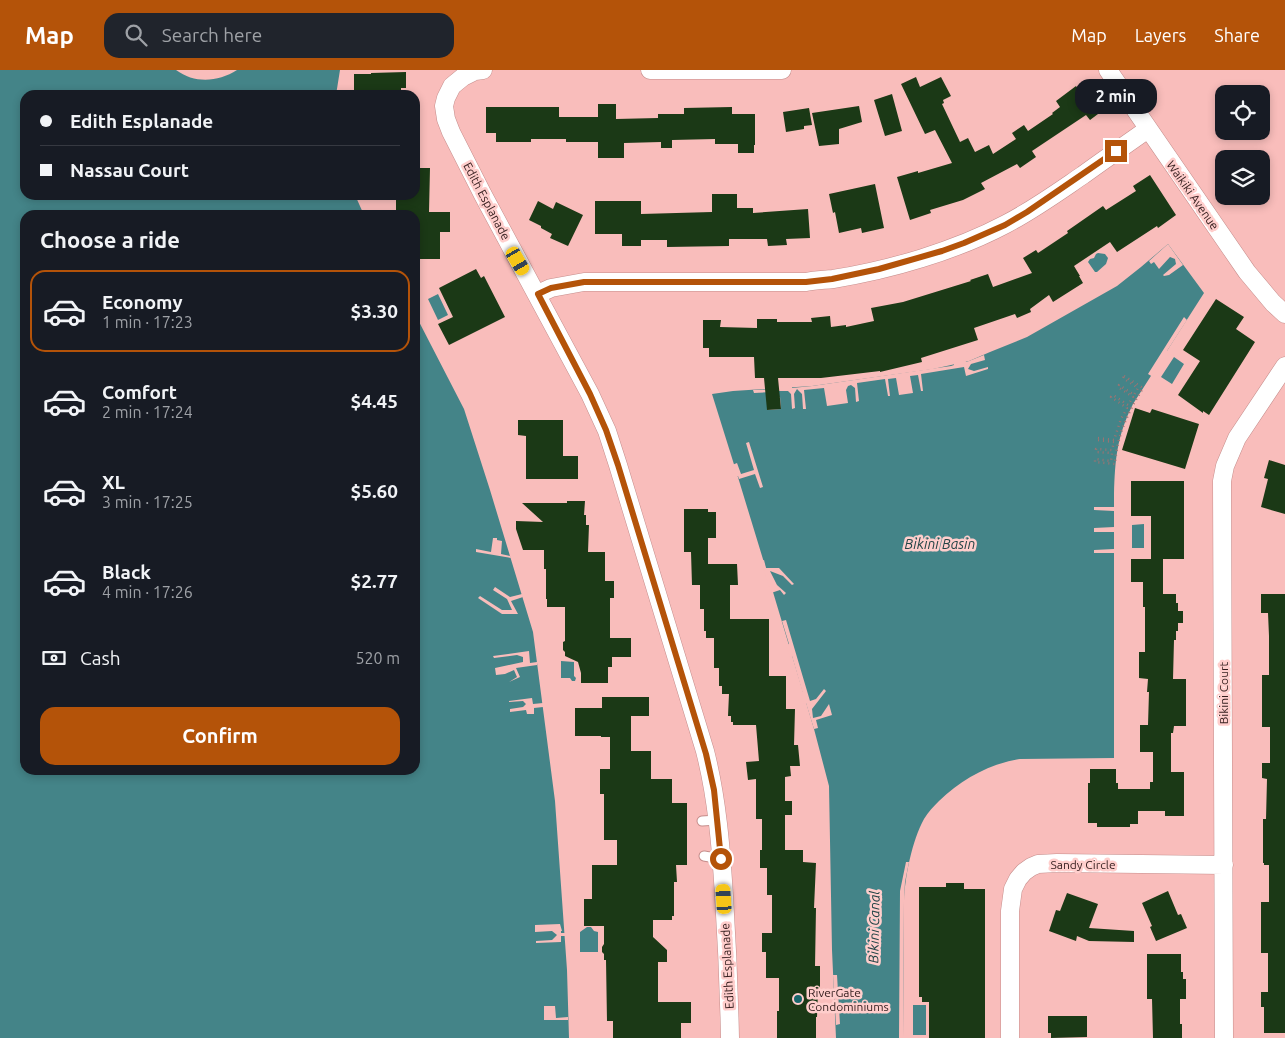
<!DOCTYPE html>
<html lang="en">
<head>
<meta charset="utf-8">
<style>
	body { margin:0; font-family:Ubuntu,sans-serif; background:#20242c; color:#f1f3f6; height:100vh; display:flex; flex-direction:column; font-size:19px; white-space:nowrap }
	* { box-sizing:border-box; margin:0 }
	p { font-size:16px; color:#9ea1a6 }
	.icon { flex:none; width:28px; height:28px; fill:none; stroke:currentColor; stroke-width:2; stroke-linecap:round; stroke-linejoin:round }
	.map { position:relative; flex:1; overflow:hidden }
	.details { position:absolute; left:20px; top:140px; width:400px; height:565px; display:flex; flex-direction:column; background:#171b24; border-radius:15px; box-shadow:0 2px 8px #0003 }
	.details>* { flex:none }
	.top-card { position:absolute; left:20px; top:20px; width:400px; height:110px; border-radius:15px; box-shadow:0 2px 8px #0003; display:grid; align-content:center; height:110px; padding:0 20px; background:#171b24 }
	.tools { position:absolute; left:1215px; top:15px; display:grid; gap:10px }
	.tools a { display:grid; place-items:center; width:55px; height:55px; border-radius:10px; background:#171b24; box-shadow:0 2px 8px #0003; font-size:25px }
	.end { position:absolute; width:22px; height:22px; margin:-11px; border:6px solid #b45309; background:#fff; box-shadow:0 0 0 2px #fff }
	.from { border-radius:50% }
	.bubble { position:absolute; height:35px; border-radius:15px; background:#171b24; box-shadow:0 2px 8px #0003; font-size:16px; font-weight:700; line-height:35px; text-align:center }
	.car { position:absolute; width:15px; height:30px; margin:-15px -8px; border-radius:6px; box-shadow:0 0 4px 1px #0007; background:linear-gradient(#f5c518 24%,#345 0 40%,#f5c518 0 76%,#345 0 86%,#f5c518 0) }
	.top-card b { display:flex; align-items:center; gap:18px; height:48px; font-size:19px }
	.top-card b+b { border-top:1px solid #363941 }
	.top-card i { width:12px; height:12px; background:#f1f3f6 }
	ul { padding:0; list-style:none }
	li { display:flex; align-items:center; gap:15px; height:82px; margin:0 10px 8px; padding:0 10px; border:2px solid transparent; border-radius:15px }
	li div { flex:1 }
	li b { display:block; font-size:19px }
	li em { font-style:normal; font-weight:700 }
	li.on { border-color:#b45309 }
	li>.icon { width:45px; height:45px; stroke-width:1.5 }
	h2 { padding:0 20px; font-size:22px; line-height:60px }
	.pay { display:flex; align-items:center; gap:12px; height:55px; padding:0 20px; font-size:19px }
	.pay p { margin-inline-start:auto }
	.action { display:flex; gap:10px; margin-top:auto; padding:10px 20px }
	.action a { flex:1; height:58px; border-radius:15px; background:#b45309; color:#fff; font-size:20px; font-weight:700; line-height:58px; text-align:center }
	header { display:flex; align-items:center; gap:30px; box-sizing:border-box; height:70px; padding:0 25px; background:#b45309; color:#fff }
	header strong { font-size:24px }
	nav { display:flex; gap:28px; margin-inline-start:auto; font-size:18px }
	.search { width:350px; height:45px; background:#20242c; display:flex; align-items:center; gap:12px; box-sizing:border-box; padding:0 18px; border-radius:15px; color:#9ea1a6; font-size:19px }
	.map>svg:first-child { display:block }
	.water { fill:#448488 }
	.pier { fill:#f9bdbb }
	.building { fill:#1b3916 }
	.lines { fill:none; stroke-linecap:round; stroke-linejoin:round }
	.service-casing { stroke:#c58d8b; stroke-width:11 }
	.minor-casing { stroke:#c58d8b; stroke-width:19 }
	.path { stroke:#9d7372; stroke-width:2.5; stroke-dasharray:1 4; stroke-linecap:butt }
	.service { stroke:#fff; stroke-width:9 }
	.minor { stroke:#fff; stroke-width:18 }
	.route { stroke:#b45309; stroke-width:6 }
	.poi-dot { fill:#18666b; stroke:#ffcecc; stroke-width:2 }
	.labels { text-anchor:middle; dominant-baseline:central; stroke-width:5; stroke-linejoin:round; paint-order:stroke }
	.street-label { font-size:12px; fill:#321c1c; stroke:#ffcecc }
	.poi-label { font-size:12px; fill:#321c1c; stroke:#ffcecc; text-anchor:start }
	.water-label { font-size:14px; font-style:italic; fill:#234446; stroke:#ffcecc }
</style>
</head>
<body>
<header>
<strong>Map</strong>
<div class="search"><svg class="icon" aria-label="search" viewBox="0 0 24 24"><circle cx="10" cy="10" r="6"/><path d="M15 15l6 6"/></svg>Search here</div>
<nav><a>Map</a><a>Layers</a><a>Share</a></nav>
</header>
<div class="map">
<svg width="1285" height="968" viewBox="0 0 1285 968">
	<rect width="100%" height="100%" fill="#f9bdbb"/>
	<!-- water -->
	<path class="water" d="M0,0h176c19,14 42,12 61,0h103l-4,25h-311v100h330l9,20h-339v555h390v-456l49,95 26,81 43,142 22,169 12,169 2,68h-569z
		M1168,174l36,49 -71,111c-16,32 -18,55 -19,90v264l-94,1c-31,5 -58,20 -81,42 -5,5 -11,11 -15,18 -12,22 -19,57 -20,82l-1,137h-67l-4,-88 -3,-164 -15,-57 -41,-137 -36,-118 -25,-80 21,-3 79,-5 121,-17 36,-8 21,-9 37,-15 90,-51 24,-19z
		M1098,183l7,1 3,4 -2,6 -9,8h-2l-7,-10 2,-3 4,-1 2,-4z
		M438,224l10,21 -10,5 -10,-21z
		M1174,287l10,7 -12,20 -11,-7z
		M1144,454v24h-12v-23z
		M561,591l13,1v14l2,2 -1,3h-3l-2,-3h-9z
		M587,857h4l3,4 4,1v20h-18v-20z
		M913,935h13v30h-13z"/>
	<!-- pier -->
	<path class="pier" d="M1168,174l15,21 -14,10 -5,1 -1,-1 13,-11 -1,-5 -5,-2 -11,12 -5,-7 -3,2 -2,-3z
		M1184,247l3,3 -20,31 2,2 -16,24 -5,-3z
		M984,285l1,5 -14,4 -3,5 6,2 14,-4v2l-22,7 -2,-9 -43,7 2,17h-2l-3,-16 -8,1 3,17 -14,2 -3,-17 -8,1 2,17h-2l-3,-17 -28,4 2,18 -3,1 -1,-14 -4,-3 -3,1 -2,4 2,13 -21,3 -3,-18 -20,2 2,19h-3l-1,-15 -5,-5 -3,5 1,14 -3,1 -1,-15 -3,-3h-13v6h5l1,12 -14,1 4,-18 -17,1 -1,-3 26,-1v-2l13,-2v3l20,-2 139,-20 3,-1v-2l11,-3 1,2 3,-1z
		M749,372l14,45 -3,1 -5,-14 -16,5 -1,-3h-2l-4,-11 5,-2 4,11 13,-4 -8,-27z
		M1114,424h3l-1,63h-2v-4h-20v-3l20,-1v-17h-20v-4l20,-1v-16l-20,-1v-3h20z
		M493,468h4v2l5,1 -1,13 9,2 1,2 -35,-6v-3l15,3z
		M764,490l2,8h13l15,16 -2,1 -9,-9 -13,-5 7,14 9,8 -2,2 -4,-5 -9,3 -10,-32z
		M495,517l15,10 12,-3 1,3 -12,4 7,13h-16l-24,-16 2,-2 22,14h10l-5,-11 -14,-9z
		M786,550l24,81 6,-2 8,-10 2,2 -14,18 1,9 8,-2 8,-12 3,11 -16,5 2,8 -4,1 -8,-26 -2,1 -3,-9 2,-1 -11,-38 -2,1 -4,-12 3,-1 -7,-23z
		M529,581l1,12 7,-1v3l-21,3 4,9 -11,5 8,-5 -3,-7 -9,4 -9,1 -1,-7 28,-6v-5l-6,-2 -23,3 -1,-2z
		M532,628l1,6 10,-1v4l-9,1v6h-7l-1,-4 -16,2v-3l13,-2 3,-3 -3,-3 -14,1v-1z
		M906,792h3l-4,20 -1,19 -1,137h-4l1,-147z
		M560,854l2,7h-1v2h4v3h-4v6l-25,1v-2l16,-1 5,-5 -5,-4 -17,1v-7z
		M833,905h4l3,49 -4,1z
		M544,936h11l1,12 12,-1v3h-24z"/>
	<!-- building -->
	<path class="building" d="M406,2v16h-5v7h-47v-21h17v-1z
		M916,7l4,10 21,-10 10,19 -8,4 1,3 -2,1 18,38 8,-4 7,14 14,-7 4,9 23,-15 -4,-6 12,-8 4,6 25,-17 -1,-1 8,-6 -4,-6 20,-15 5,7 6,-4 15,22 -12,9 -4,-5 -54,36 4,6 -16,11 -3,-4 -36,19 4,6 -22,11 -33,10 1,3 -21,7 -13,-43 21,-6v2l34,-10 -17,-33 -10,4 -24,-50z
		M892,24l10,37 -17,5 -11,-36z
		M598,34h18v15l42,-1v-4h26v-6l48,-1v7h23v31h-1v8h-16v-9h-23v-5l-43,1v8h-11v-6l-37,1v15h-26v-16h-32v-3h-35v3h-35v-9h-10v-26h73v10h39z
		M859,36l3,16 -23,7v15l-20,2 -7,-33z
		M809,38l3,17 -8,1v3l-18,3 -3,-20z
		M415,98h15l-1,44h21v20h-10v27h-25v-44h-19v-20h19z
		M1150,105l26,40 -18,13 -1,-2 -40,26 -7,-10 -36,24 6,10h-1l4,7 -30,19 -4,-7 -19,14 1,3 -14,6 -2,-4 -41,14 4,12 -57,18 1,4 -42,10v-1l-59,7h-43l3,31 -14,1 -3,-32h-9l-1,-21h-45v-9h-6v-28h18l-1,7 37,1v-9h20v3h35l-1,-4 19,-2 1,11 15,-2v2l28,-6 -3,-13 32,-6 68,-21 -1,-1 18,-6 5,13 39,-14 -9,-15 13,-8 2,3 30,-20 -1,-2 36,-25 3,4 30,-19 -3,-5z
		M875,114l9,44 -22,5 -1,-5 -22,5 -4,-21 -2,1 -4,-19z
		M712,124h25v14h16v5l55,-4 2,29 -24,1 1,6 -19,1 -1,-7h-38v7l-62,1v-7h-26v6h-19v-12h-27v-33h46v13l71,-2z
		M538,131l15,8 3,-7 27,13 -15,31 -18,-8 2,-4 -11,-6v-2l-12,-6z
		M476,199l5,9 3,-2 21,41 -56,28 -11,-21 15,-7 -14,-29z
		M1216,229l28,18 -8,12 19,13 -46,73 -6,-4v2l-25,-18 22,-34 -17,-11z
		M1135,338l15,5 2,-4 47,15 -14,45 -63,-19z
		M518,350h45v36h15v23h-52v-43l-8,-1z
		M1269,390l16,5v49l-24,-7 7,-28 -4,-1z
		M1131,411h53v78h-21v35h13v9h2v8h5v12h-5v8h-2v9h-2l-1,39h13v47h-12l-1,7h-2v39h13v44h-19v-5h-27v13h-8v3h-33v-4h-9v-40h2v-14h26v14h2v6h32v-7h3v-30h-13v-27h8l1,-33h-2l1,-13 -9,-1v-26h6v-45h-2v-25h-12v-23h20v-43h-20z
		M567,431h18l-1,14h2v10h3l-1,27h17v29h9v17h-4v40h21v19h-19v10h-4v16h-27v-10l-3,-11 -13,-6v-4l-2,-2v-8l2,-1v-34h-18v-8h-1v-30h-2v-19h-21l-7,-21v-8l27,1 -21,-19h45z
		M684,439h24v3h8v26h-8v26h29l1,21h-8v34h39v57h17v33h9l-1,36h4l2,21h-10l1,10 -6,1v24h7v14h-7v35h18v12l13,1 -2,45h2l-1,58h5v25h-2l-1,26h-1v21h-39v-27h2v-33h-13v-26h-4v-19h10v-38h-5v-27h-7v-18h2v-31h-6v-40l-8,1 -2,-18 13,-1 -3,-36h-23v-3h-2v-6h-3l1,-22h-7v-8h-3v-18h-5v-30h-8v-7h-2v-22h-4v-24h-8l-1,-33h-7z
		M1261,524h24v439h-21v-26h-3v-15h7v-39h-7v-51h8v-37h-5v-2h-1v-44h3l1,-40 -5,-1v-15h8v-36h-8v-52h7v-39l-1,-23h-7z
		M602,627h47v19h-18v35h20v28h21v24h15v62h-11l1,17h-3v34h-2v4h-19v17l14,13v12h-9v40h33v21h-10v15h-68v-17h-6l-1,-61h-2v-6l-2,-2v-5l2,-3v-18h-20v-27h8v-34h25v-25h-13v-46h-4v-25h10v-32h-9v-1h-26v-28h27z
		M946,813h18v6h21v149h-56v-36h-7v-5h-3v-110h27z
		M1168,821l10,24 3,-1 6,14 -31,13 -6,-14 2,-1 -10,-23z
		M1067,823l31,11 -9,24 45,3v11l-45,-1 -12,-5 -1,5 -27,-10 7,-21 4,1z
		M1147,884h34v18h2v7h3v20h-6v25h2v14h-29l-1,-39h-5z
		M1048,946h39v21l-36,1v-5h-3z"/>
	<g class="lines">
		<!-- service casing -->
		<g class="service-casing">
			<path id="service" d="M702,751l15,-1
				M704,786l17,3"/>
		</g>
		<!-- minor casing -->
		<g class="minor-casing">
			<path id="minor" d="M483,0l-8,1 -12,6 -11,9 -6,12 -2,8 2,13 5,13 32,63 107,199 17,37 11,34 87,286c12,47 16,96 19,145 3,47 5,95 6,142
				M650,0h132
				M1108,0l139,202 26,31 12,11
				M538,224l13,-6 33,-6h222c9,-2 18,-2 27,-3 57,-9 122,-28 173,-55 27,-14 52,-32 77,-49 22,-16 44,-31 65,-46
				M1010,968v-127l3,-22 5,-10 6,-7 7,-5 7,-3 19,-1 167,2
				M1224,968l-2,-557 3,-15 12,-28 48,-72"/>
		</g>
		<!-- path -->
		<path class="path" d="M1124,306l19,12c-15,24 -26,47 -28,76l-20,-2v-3l16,2 1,-8 -16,-1v-3l16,1 2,-8 -17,-2v-2l17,2 7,-21 6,-11 -16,-11 2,-2 15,10 5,-8 -15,-10 1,-2 15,10 4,-7 -15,-10z"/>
		<!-- service -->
		<use href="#service" class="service"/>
		<!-- minor -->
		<use href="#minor" class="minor"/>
	</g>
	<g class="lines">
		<!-- route -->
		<path class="route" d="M721,789l-7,-69 -8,-36 -88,-289 -12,-35 -16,-36 -52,-100 13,-6 33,-6h222l26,-3 47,-10 63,-18 22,-8 41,-18 22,-13 89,-61"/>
	</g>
	<!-- markers -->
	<circle class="poi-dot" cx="798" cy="929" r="5"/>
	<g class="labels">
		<!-- street labels -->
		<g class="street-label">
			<text transform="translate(1193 125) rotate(55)">Waikiki Avenue</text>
			<text transform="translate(487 131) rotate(62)">Edith Esplanade</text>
			<text transform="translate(1223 623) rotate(-90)">Bikini Court</text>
			<text x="1083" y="794">Sandy Circle</text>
			<text transform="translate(727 896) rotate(-93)">Edith Esplanade</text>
		</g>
		<!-- poi labels -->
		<g class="poi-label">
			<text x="808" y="922">RiverGate<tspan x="808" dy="14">Condominiums</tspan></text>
		</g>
		<!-- water labels -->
		<g class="water-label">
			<text x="940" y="474">Bikini Basin</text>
			<text transform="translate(874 857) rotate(-89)">Bikini Canal</text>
		</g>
	</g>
</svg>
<div class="tools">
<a><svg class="icon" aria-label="locate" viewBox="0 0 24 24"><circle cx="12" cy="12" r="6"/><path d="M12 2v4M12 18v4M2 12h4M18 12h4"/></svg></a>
<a><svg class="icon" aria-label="layers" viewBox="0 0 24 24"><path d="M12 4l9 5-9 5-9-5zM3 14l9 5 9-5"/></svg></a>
</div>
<i class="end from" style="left:721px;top:789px"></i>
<i class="end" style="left:1116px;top:81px"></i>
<div class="bubble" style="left:1075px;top:9px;width:82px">2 min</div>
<i class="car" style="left:518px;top:191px;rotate:150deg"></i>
<i class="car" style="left:724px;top:829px;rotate:356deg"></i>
<div class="top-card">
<b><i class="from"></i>Edith Esplanade</b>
<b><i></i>Nassau Court</b>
</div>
<section class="details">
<h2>Choose a ride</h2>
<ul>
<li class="on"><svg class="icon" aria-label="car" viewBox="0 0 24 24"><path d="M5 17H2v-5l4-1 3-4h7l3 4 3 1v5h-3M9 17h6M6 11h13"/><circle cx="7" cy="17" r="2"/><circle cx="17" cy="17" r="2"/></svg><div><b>Economy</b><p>1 min · 17:23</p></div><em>$3.30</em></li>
<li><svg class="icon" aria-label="car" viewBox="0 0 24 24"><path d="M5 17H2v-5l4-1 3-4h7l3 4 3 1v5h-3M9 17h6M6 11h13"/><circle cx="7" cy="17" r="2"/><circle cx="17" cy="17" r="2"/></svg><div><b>Comfort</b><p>2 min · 17:24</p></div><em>$4.45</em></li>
<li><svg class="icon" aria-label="car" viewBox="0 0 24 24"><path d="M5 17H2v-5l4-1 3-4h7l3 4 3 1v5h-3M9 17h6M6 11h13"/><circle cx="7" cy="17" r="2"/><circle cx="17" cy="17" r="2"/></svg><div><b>XL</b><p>3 min · 17:25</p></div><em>$5.60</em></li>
<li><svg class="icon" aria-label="car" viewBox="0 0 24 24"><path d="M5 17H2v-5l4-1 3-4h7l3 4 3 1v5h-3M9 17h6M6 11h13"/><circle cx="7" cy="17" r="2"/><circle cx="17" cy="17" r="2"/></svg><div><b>Black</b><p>4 min · 17:26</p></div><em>$2.77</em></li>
</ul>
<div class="pay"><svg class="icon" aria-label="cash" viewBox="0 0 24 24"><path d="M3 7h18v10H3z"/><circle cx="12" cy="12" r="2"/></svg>Cash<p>520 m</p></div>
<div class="action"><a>Confirm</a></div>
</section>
</div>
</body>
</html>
